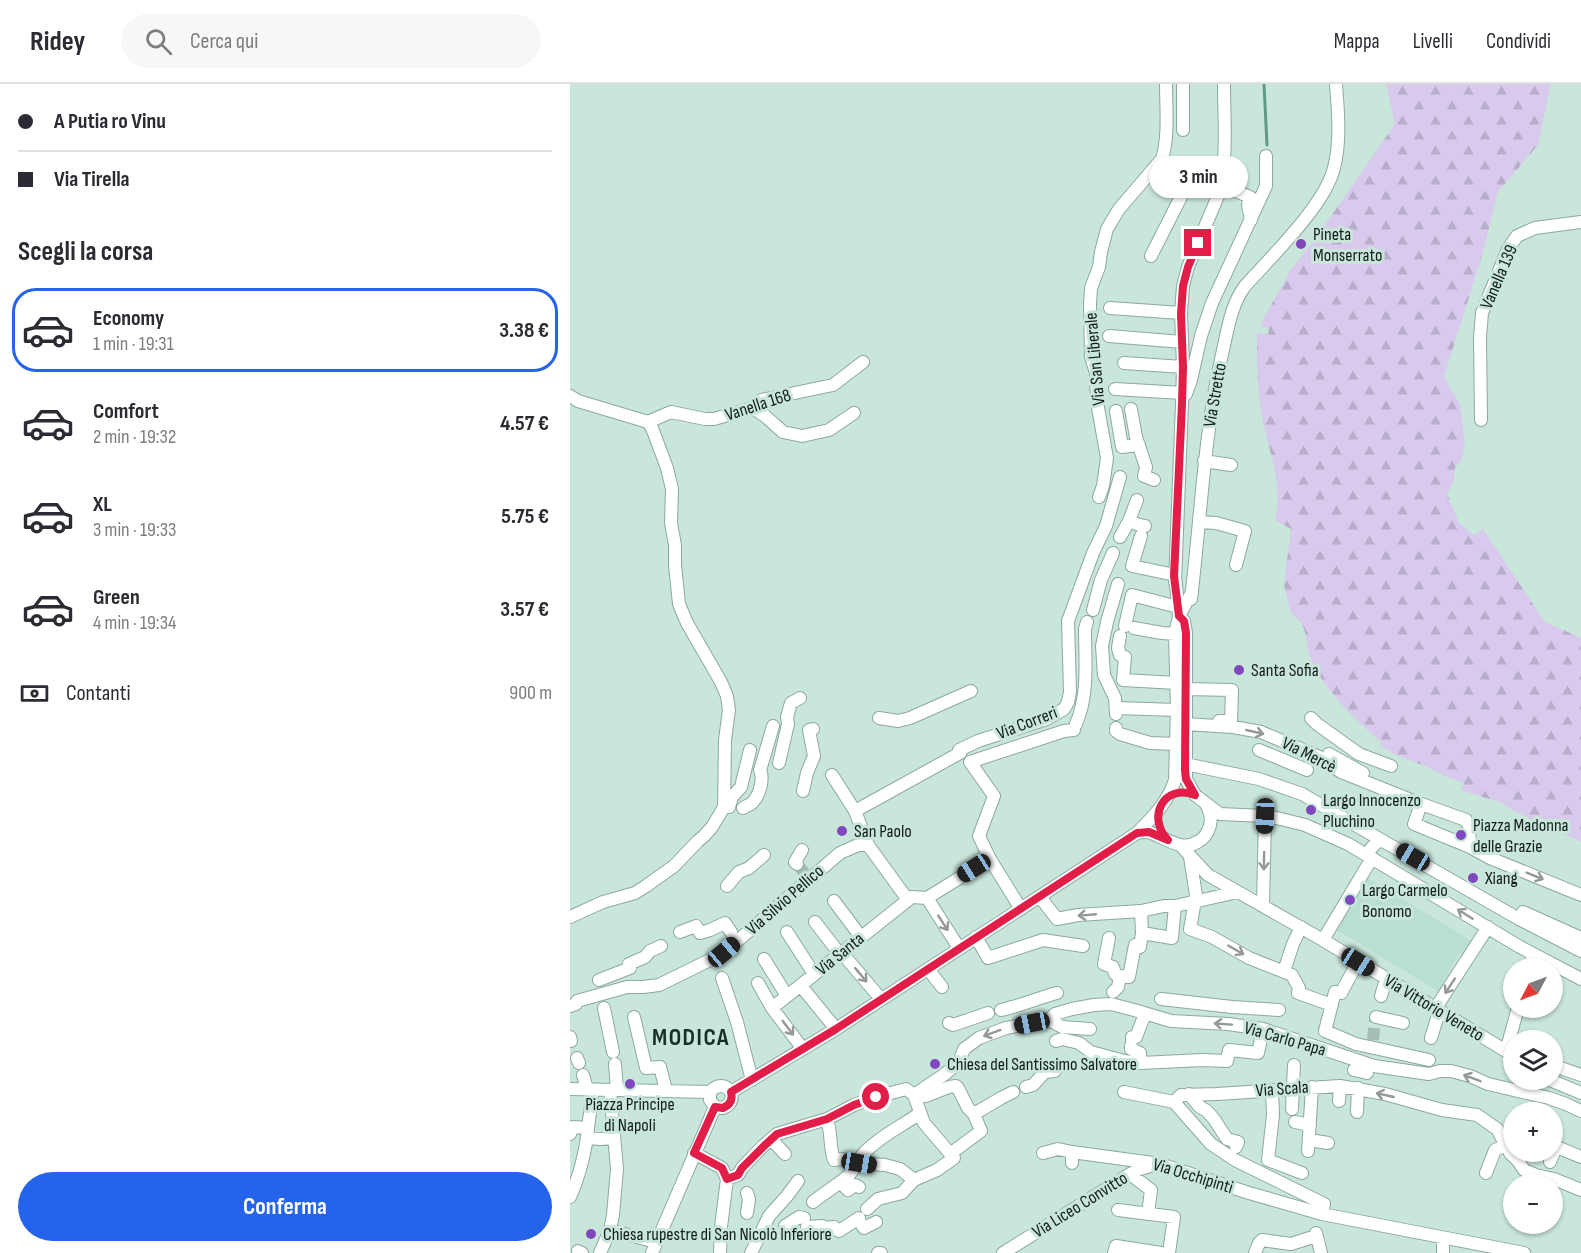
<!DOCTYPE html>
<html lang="it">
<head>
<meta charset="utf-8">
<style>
	body { margin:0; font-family:"Sofia Sans Condensed",sans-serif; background:#f7f7f7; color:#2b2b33; height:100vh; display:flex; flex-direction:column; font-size:22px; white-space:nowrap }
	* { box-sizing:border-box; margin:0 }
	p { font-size:20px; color:#7c7c81 }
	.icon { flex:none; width:33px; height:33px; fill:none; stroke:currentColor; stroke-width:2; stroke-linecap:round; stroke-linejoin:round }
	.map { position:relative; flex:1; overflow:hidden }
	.sheet { display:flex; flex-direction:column; background:#fff; width:570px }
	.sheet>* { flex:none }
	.hud { display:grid; align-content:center; height:132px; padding:0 18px; background:#fff }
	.needle { width:39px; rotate:229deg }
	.tools { position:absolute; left:933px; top:874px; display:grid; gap:12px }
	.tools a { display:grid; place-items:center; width:60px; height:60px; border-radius:50%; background:#fff; box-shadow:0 2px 4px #0004; font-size:30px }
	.end { position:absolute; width:27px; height:27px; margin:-14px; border:8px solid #e11d48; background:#fff; box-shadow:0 0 0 3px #fff }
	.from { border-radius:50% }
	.bubble { position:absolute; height:42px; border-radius:21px; background:#fff; box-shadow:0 2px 4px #0004; font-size:20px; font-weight:700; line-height:42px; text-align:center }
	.car { position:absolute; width:18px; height:36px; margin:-18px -9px; border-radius:8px; box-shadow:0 0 4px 2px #0007; background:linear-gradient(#222 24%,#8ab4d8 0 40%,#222 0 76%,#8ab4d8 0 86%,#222 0) }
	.hud b { display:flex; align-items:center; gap:21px; height:57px; font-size:22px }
	.hud b+b { border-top:2px solid #e1e1e2 }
	.hud i { width:15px; height:15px; background:#2b2b33 }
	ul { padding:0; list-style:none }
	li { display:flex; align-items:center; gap:18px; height:84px; margin:0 12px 9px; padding:0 6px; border:3px solid transparent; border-radius:24px }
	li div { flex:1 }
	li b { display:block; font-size:22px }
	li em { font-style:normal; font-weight:700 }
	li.active { border-color:#2563eb }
	li>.icon { width:54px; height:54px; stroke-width:1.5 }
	h2 { padding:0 18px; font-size:27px; line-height:72px }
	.pay { display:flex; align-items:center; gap:15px; height:66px; padding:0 18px; font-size:22px }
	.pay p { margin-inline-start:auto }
	.action { display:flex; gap:12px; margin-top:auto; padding:12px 18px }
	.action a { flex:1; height:69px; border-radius:36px; background:#2563eb; color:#fff; font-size:24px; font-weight:700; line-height:69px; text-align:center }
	header { display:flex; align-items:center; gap:36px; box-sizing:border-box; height:84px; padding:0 30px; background:#fff; border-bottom:2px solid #e1e1e2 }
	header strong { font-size:28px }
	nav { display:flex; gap:33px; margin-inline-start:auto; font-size:21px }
	.search { width:420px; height:54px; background:#f7f7f7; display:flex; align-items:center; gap:15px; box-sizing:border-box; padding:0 21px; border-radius:33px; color:#7c7c81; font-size:22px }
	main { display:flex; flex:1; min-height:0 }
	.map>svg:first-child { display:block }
	.built { fill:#b8dfd0 }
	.forest { fill:url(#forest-firs) }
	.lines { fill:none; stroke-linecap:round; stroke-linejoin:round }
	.stream { stroke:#629986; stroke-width:3 }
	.minor-tunnel { stroke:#a4beb4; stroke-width:12; stroke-dasharray:12 6; stroke-linecap:butt }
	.minor-casing { stroke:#8da99f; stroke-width:14 }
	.minor { stroke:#fff; stroke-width:12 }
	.oneway { stroke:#949998 }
	.route { stroke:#e11d48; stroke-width:8 }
	.poi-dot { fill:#8048bf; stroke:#c9e6db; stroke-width:2 }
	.labels { text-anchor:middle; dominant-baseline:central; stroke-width:6; stroke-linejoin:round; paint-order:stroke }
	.poi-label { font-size:18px; fill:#121c19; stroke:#c9e6db; text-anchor:start }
	.street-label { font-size:18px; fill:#121c19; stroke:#c9e6db }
	.district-label { font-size:24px; font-weight:bold; letter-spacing:1.5px; fill:#183028; stroke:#c9e6db }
</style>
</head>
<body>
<header>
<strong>Ridey</strong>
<div class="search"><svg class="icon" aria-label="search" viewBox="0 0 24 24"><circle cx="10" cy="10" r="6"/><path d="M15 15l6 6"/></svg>Cerca qui</div>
<nav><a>Mappa</a><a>Livelli</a><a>Condividi</a></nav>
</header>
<main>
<section class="sheet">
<div class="hud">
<b><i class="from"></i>A Putia ro Vinu</b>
<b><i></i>Via Tirella</b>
</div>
<h2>Scegli la corsa</h2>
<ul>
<li class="active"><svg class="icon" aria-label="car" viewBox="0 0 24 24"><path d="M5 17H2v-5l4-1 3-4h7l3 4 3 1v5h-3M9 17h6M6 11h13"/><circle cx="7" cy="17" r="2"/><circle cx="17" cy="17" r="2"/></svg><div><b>Economy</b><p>1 min · 19:31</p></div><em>3.38 €</em></li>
<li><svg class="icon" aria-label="car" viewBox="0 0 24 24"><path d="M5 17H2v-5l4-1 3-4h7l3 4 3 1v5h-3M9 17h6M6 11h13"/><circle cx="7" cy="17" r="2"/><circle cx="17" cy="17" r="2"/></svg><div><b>Comfort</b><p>2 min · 19:32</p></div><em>4.57 €</em></li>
<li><svg class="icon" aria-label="car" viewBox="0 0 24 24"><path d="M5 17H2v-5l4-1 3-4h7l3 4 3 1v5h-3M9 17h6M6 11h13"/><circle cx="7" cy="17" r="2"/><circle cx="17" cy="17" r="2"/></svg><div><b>XL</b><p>3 min · 19:33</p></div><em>5.75 €</em></li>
<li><svg class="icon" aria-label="car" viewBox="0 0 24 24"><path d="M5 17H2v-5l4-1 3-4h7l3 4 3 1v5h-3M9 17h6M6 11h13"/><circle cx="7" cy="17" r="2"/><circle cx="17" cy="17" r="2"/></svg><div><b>Green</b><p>4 min · 19:34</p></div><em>3.57 €</em></li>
</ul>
<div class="pay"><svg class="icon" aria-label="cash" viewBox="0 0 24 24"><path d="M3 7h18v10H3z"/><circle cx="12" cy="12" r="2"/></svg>Contanti<p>900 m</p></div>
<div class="action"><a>Conferma</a></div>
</section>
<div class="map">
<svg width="1011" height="1169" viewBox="0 0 1011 1169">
	<defs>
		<pattern id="forest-firs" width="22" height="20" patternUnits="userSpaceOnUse" patternTransform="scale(1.5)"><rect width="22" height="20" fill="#d7caec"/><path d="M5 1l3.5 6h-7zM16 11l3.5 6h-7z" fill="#b8adca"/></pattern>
	</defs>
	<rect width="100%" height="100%" fill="#c9e6db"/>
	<!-- built -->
	<path class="built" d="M798,794l105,64 -8,14 -5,-3 -17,29 3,2 -5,9 -104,-63z"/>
	<!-- forest -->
	<path class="forest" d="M816,0h165l-13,61 -40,47 -17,67 -37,118 16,27 5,42 -3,13 -7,9 -1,13 -7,13 12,29 15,12 9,-6 62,93 36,16v204l-65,-30 -14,-9 -41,-13 3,-7 -20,-7 -14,-8 -32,-12 -18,-10 1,-6 -4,-1c-24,-23 -53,-48 -66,-80 -8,-18 0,-33 -20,-45l-7,-29 7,-56 -16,-9c9,-38 -9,-76 -15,-113 -3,-25 -3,-50 -3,-74l11,1 1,-6 -8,-1 1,-6 24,-42 2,-6 25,-31 82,-118z"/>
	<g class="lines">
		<!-- stream -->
		<path class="stream" d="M694,0l3,61"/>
		<!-- minor-tunnel -->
		<path class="minor-tunnel" d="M227,780l10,12
			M803,956l2,-21"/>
		<!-- minor casing -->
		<g class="minor-casing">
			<path id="minor" d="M613,46v-46
				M651,101l29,12 -2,8 3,15
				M581,172l38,-75
				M540,224l71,5
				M539,252l73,6
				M554,279l59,4
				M545,305l68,4
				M616,310l5,-14 10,-44 11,-33 54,-117v-30
				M0,312l8,5 70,21 4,6 15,40 5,21 -1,34 4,22v20l4,39 8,19 34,59 6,14 2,14 -4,30 -1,67 -12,20 -8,9 -6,5 -24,25 -28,20 -11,7 -32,9 -33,15
				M183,324l12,8 18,16 19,4 27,-6 25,-17
				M561,325l5,28 10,30 -2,9 10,4
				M546,327l6,36 17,-2
				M911,336l-1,-83 2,-24 26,-64 9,-13 18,-8 46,-6
				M78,338l23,-10 34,7h9l39,-11 8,-8 72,-15 30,-23
				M634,377l27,4
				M529,413l4,-11 4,-28 -10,-56 -1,-29 -5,-16 -1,-53 1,-16 8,-21 2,-15 6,-23 12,-20 43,-50c7,-23 4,-51 4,-75
				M559,437l10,4 6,1
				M629,438l17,1 29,8 -9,34
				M571,452l-9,30 43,9
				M550,453l9,-16 8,-21
				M605,491l4,41 5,5 2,12v146l9,16 25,19 45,2 16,3 24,6 43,19 172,103 61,32
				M605,498l7,-178 1,-37 -2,-54 2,-27 5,-19 30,-71c10,-35 6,-76 6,-112
				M621,515c10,-83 13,-167 32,-249 5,-22 8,-45 22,-64 26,-29 80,-81 89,-118 7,-27 4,-57 2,-84
				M523,526l8,-30 12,-27
				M555,542l7,-31 42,11
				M564,544l28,5 13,1
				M550,552l-2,12 2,7 5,2 -2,23 54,3
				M616,605l46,1 -1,31h-12
				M546,624l61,2
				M546,630l-1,-16 -11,-23 -2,-29 5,-24 11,-38
				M309,634l19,3 12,-3 61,-27
				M741,634l6,6 42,30 32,12
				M506,640c13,-30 9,-64 9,-95l2,-7
				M615,640l48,3 28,5 61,26 19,14 75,30 50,18 3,6 1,21 20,11 91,37
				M546,644v3l4,3 30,9 26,1
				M689,666l48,20
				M759,670l34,19
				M209,679l9,-39 -1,-7 4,-14 9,-5
				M615,680l74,15 43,15 81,47
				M191,683l12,-41
				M262,691l23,36 13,34 40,55 4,-3 15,1 63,-39 31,50
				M233,707l4,-18 7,-17 -5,-26 4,-1
				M851,720l-7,20 56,23
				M155,723h4l3,-10 9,-10 9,-37
				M173,724c3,-2 7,-3 9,-5 8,-8 12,-24 8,-33
				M285,727l105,-58 -1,-3 19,-9 69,-22 17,-10 4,-7 2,-10 -2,-71 25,-68 13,-27 14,-49
				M567,749c4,-1 9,-2 14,0 16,5 31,20 48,8 4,-2 7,-6 9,-10 5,-10 3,-18 -2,-27
				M611,762l27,29 115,65 183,111 8,7
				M796,770l11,-12 6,-1 136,78 62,32
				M620,773l6,38 -6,34 22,8 37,21 43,17 7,13 -1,5 34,12
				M420,775l-11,-23 15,-40 -24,-34 94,-31 10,-1
				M227,780l-2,-2 7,-12
				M157,802l12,-14 10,-4 15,-13
				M470,813l17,22 21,-4 63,-4 23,-5h11l63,-14
				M357,814l32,50
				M264,817l27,36
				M693,822l2,-90
				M949,835l4,-7 58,26
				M245,838l24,31
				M110,848l16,-6 4,7 10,-3 15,-7 6,9
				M217,848l27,42
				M572,849l30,5 3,-32
				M406,853l12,21 55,-18 40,6
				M539,854l-5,26 9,3 2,7 5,2
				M753,856l49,-82
				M271,868l40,47
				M194,875l23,37
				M788,878l-17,31 -6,-1 -10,39 31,13 73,16
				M358,885l14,18
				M959,885l4,-15
				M714,887l9,-27 8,-17
				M152,894l15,44 15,58
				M29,896l31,-12 -1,-4 16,-7 5,-6 11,-5
				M188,899l14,25 31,41
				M231,902l35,43
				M543,908l5,-5 2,-11 9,1 6,-32 5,2 2,-14 -1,-22
				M811,912l5,-17
				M591,915l71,8 47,3
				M0,922l6,-2 1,-3 50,-14h16l16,-2 57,-28 20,-15 104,-89 18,-8h10
				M34,924l9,44
				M202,924l136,-108
				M865,925l53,-82
				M431,926c19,-4 37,-12 56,-17
				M64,933l12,51 14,-1 6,23
				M806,933l27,6
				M479,936l13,7 28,2
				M379,939l4,2 35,-12
				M0,953l1,4
				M861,954l8,-26
				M562,956v-3h4l9,-23
				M486,957l6,-2 17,4 12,9 33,9 17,2 61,-3 25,1 2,-11 29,3 5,-24
				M561,962v3l9,4 1,10
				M936,967l12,-43
				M7,974l2,5
				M45,980l2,26
				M982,981l29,10
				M784,986l13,3
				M13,991l4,14
				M980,996l31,13
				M456,1003l7,-2 12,-13 10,-1
				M0,1005l140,3c7,-8 15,-8 21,0 2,8 -1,13 -8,16l-8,-1 -5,-7v-8
				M702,1006l1,25 -5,45 34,13
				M161,1008l105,-63 301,-196c15,-15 32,-32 38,-53l2,-70 -2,-76 4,-18 13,-24
				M554,1008l50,10
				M619,1010l11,13 7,4 7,8 13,20 11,3 -2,5
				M769,1017l1,-15
				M604,1018l7,-7 36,-1 123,-8 45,8 57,16 35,5 20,14 13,24 8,8 6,9 12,5 18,4 27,11
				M604,1018l37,42 24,16 89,44 -2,10
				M722,1025l2,-44
				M787,1028l1,-24
				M257,1035c5,15 2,27 7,41 10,-2 15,0 23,5
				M725,1038l15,3
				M0,1050l3,-7 15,1 5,-38
				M17,1054l14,1 13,-1
				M201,1055l14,15
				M739,1056l19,3
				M982,1061l29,12
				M738,1067l4,-64
				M124,1069l28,15 5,11 -6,48 -1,26
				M473,1069l15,-4 14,3
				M380,1070l31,-23 -7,-17
				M980,1078l6,-15
				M289,1079l26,2 15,4 14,11
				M502,1079v-11l88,12 89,29 73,21 202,39
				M916,1089l9,-23 11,-5
				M560,1090l21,16 -3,24
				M157,1095l11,-4 4,-7 21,-22 14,-12 50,-15 27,-14 22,-8 30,-8 8,6 31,-21 14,-12 5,-13 15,-11 27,-10 43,-8 6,-6 17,-5 22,-4 17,-1 23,6 37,11 57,3 35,5 111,37 55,8 11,-3h11l19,5 18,8 61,14 17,6 15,7
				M270,1098l8,8 7,-5 4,2
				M0,1113c9,-19 16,-47 18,-69
				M243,1118c11,-9 23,-16 34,-25 9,-8 11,-19 19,-26 16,-16 36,-25 54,-38
				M297,1125l11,-10 24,-6 12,-13 23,-10 17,-12 -30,-35 -10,-28 12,1 23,-9 7,-1 2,2 10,20 6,6 27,-16 12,-6
				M548,1126l56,7 -5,36
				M177,1129l2,-14 -2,-6
				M288,1135l6,9 12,-6
				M215,1142l14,-9 5,1
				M237,1143l15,-1 1,2 11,-1 5,4 20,-13
				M40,1146l46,12
				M746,1149l5,20
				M8,1167l4,2
				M30,1169l10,-23 3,-15 4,-46 -7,-79
				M82,1169l63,-146
				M181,1169l18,-37 18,-20 11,-15
				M308,1169h3
				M433,1169l127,-79 10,-5 13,-4
				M544,1169l2,-7 45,7
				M685,1169l4,-10 3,-3 29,4 25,-8
				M873,1169v-15"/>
		</g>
		<!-- minor -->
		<use href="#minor" class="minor"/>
	</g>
	<!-- one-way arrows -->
	<defs><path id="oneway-shaft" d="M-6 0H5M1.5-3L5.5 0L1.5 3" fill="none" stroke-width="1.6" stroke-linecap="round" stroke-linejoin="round" transform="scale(1.5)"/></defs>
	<g class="oneway">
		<use href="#oneway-shaft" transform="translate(685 648) rotate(13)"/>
		<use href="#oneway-shaft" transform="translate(694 777) rotate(91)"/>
		<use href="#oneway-shaft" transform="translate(965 792) rotate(22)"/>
		<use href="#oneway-shaft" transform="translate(895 830) rotate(-148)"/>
		<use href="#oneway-shaft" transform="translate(517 831) rotate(175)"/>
		<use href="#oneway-shaft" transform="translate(373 839) rotate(57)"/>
		<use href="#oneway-shaft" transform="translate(666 866) rotate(30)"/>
		<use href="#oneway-shaft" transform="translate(291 891) rotate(50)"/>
		<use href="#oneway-shaft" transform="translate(880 902) rotate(123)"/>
		<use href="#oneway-shaft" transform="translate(653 940) rotate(-176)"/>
		<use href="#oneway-shaft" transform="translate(218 944) rotate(53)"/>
		<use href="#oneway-shaft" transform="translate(422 949) rotate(160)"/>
		<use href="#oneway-shaft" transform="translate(902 994) rotate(-159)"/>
		<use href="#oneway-shaft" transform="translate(815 1011) rotate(-167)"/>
	</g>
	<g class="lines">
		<!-- route -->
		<path class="route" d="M306,1013l-22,8 -27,14 -50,15 -13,12 -22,22 -4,7 -11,4 -5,-11 -28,-15 21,-46 8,1c7,-3 10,-8 8,-16l105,-63 301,-196 12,-1 19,8c-22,-23 -4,-57 27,-45l-9,-16 -1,-9 1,-137 -2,-12 -5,-5 -5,-40 8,-172 1,-37 -2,-53 2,-28 5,-19 10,-24"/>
	</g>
	<!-- markers -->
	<g class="poi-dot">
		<circle cx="731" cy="160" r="6"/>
		<circle cx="669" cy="586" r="6"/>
		<circle cx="741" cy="726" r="6"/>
		<circle cx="272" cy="747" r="6"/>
		<circle cx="891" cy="751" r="6"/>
		<circle cx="903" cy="794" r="6"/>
		<circle cx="780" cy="816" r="6"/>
		<circle cx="365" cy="980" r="6"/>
		<circle cx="60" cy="1000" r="6"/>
		<circle cx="21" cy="1150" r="6"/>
	</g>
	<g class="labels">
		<!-- poi labels -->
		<g class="poi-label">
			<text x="743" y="150">Pineta<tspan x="743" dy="21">Monserrato</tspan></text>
			<text x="681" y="586">Santa Sofia</text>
			<text x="753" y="716">Largo Innocenzo<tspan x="753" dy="21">Pluchino</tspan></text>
			<text x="903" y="741">Piazza Madonna<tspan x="903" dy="21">delle Grazie</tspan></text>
			<text x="284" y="747">San Paolo</text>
			<text x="915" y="794">Xiang</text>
			<text x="792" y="806">Largo Carmelo<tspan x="792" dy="21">Bonomo</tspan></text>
			<text x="377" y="980">Chiesa del Santissimo Salvatore</text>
			<text x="60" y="1020" text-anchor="middle">Piazza Principe<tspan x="60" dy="21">di Napoli</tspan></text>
			<text x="33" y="1150">Chiesa rupestre di San Nicolò Inferiore</text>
		</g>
		<!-- street labels -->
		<g class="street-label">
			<text transform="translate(929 193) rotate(-67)">Vanella 139</text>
			<text transform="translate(525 275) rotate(-95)">Via San Liberale</text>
			<text transform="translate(645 311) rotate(-80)">Via Stretto</text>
			<text transform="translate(188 321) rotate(-18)">Vanella 168</text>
			<text transform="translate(457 639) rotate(-21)">Via Correri</text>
			<text transform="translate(739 671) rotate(27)">Via Mercè</text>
			<text transform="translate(215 816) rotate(-41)">Via Silvio Pellico</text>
			<text transform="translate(270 870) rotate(-39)">Via Santa</text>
			<text transform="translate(864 924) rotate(31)">Via Vittorio Veneto</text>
			<text transform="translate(715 955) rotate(16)">Via Carlo Papa</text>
			<text transform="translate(712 1005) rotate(-4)">Via Scala</text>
			<text transform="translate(623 1092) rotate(17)">Via Occhipinti</text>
			<text transform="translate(510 1121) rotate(-32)">Via Liceo Convitto</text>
		</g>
		<!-- district labels -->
		<g class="district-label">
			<text x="121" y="953">MODICA</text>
		</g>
	</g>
</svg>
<div class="tools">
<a><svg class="needle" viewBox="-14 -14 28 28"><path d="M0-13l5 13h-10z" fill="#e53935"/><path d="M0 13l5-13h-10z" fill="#7c7c81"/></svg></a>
<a><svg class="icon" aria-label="layers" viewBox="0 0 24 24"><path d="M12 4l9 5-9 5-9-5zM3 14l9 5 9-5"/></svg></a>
<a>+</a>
<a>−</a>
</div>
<i class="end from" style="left:306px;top:1013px"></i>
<i class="end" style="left:628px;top:159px"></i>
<div class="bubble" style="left:579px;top:72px;width:99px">3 min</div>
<i class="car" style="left:695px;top:732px;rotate:182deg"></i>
<i class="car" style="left:843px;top:773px;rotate:300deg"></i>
<i class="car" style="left:404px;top:784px;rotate:238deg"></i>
<i class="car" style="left:154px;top:868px;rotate:50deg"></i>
<i class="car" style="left:788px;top:878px;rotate:122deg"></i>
<i class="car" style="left:462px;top:939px;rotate:259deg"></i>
<i class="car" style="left:289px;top:1079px;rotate:99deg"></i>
</div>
</main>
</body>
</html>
